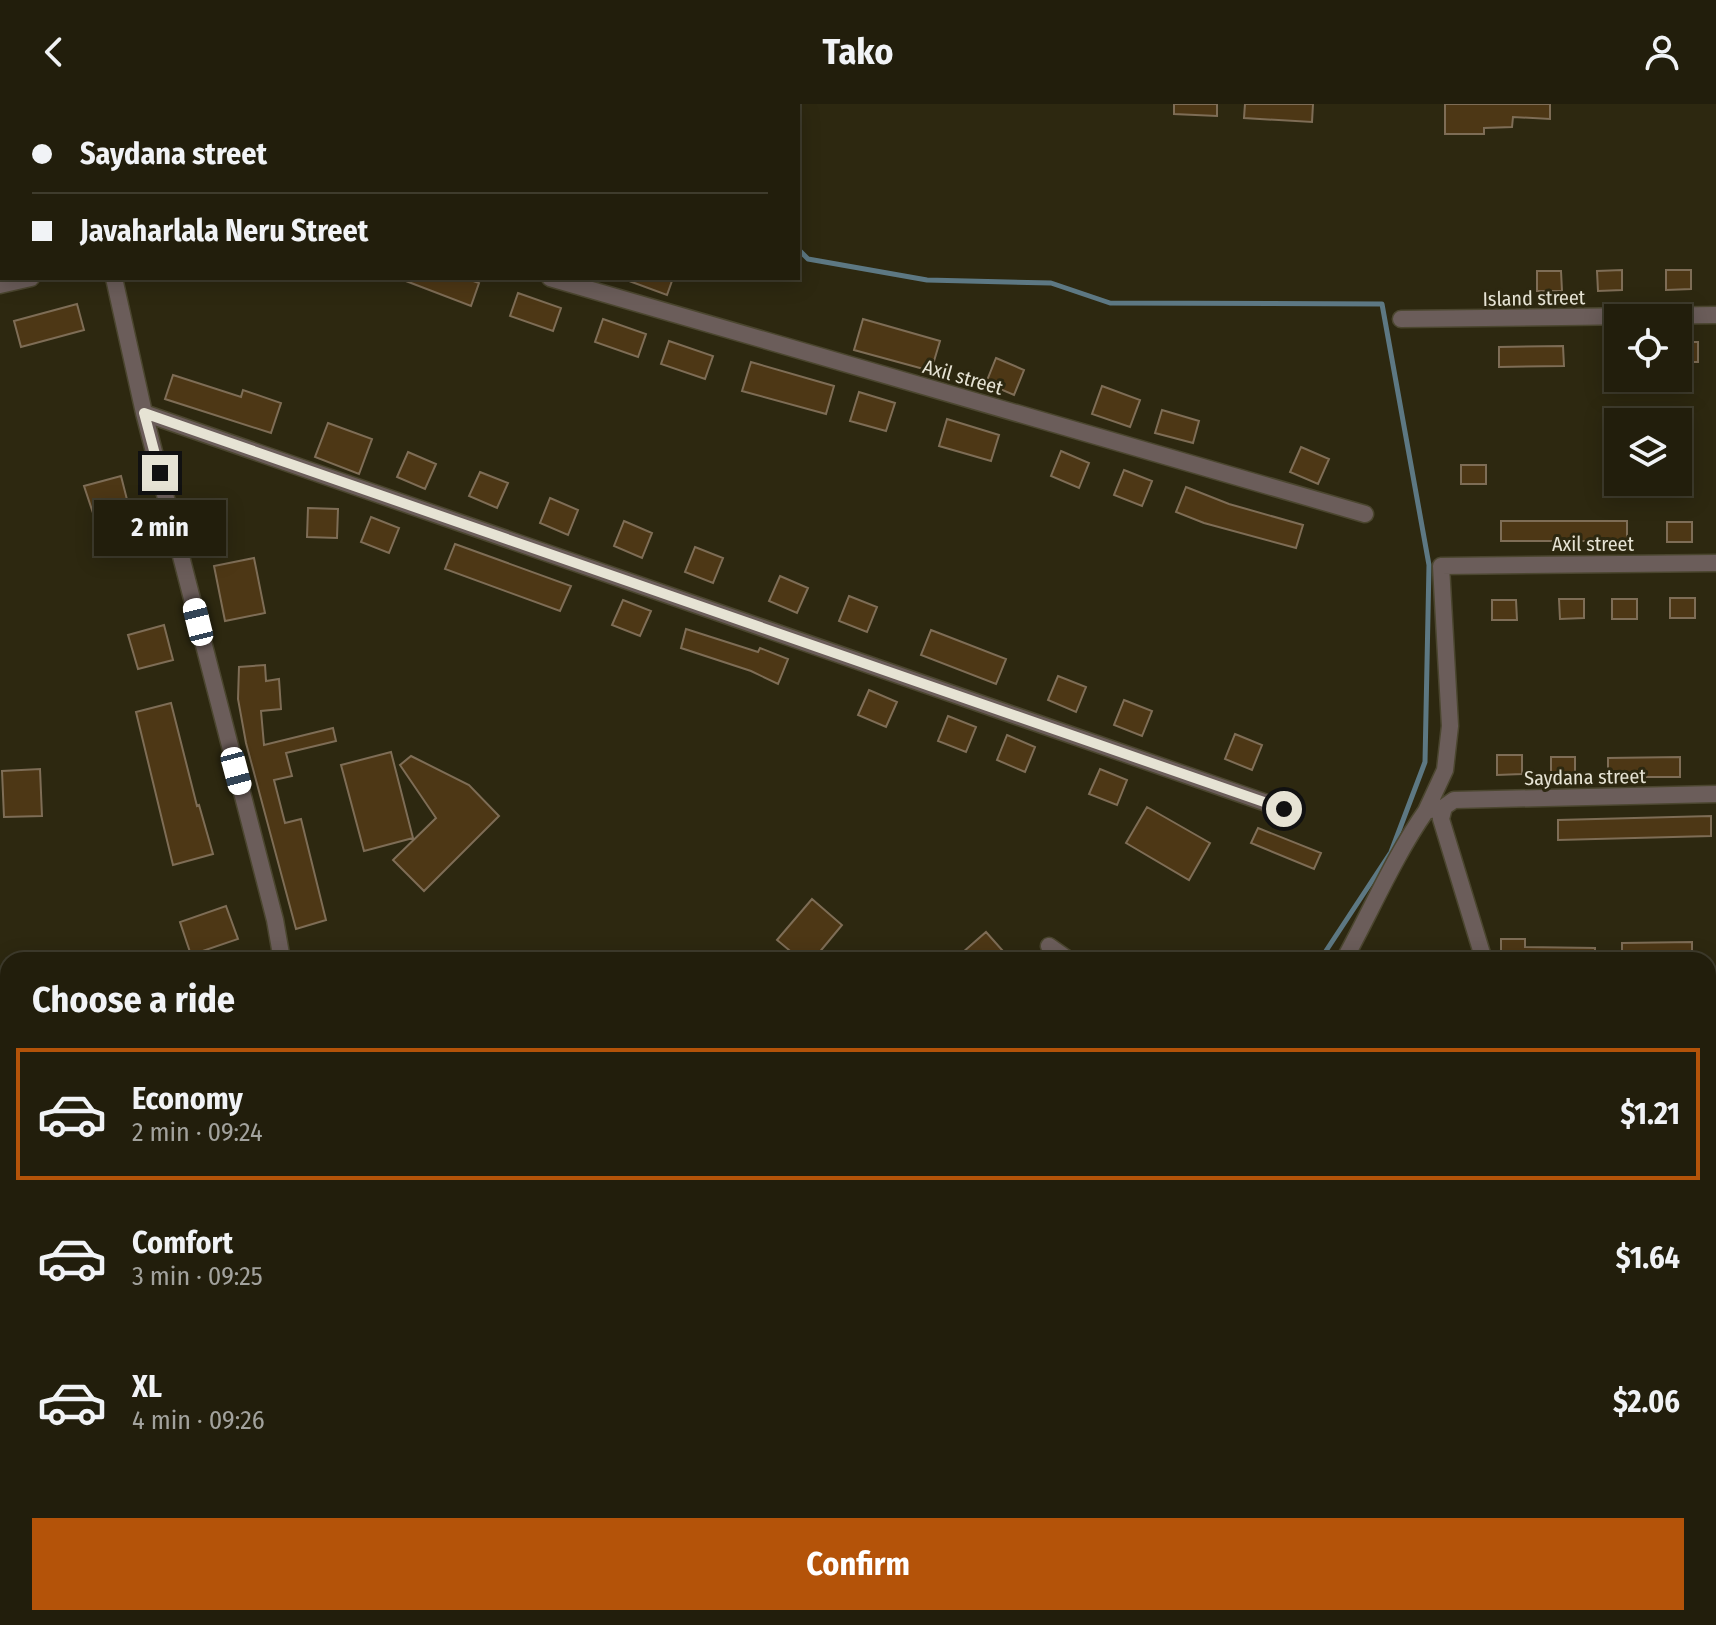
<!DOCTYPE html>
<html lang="en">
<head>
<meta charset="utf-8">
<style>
	body { margin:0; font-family:"Fira Sans Condensed",sans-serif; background:#2a2715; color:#f1f3f6; height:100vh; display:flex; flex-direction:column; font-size:30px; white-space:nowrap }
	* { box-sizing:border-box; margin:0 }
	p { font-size:26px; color:#a2a29d }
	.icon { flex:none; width:44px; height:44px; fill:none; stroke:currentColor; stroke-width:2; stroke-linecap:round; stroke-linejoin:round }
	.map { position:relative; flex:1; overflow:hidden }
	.side { position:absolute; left:0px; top:848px; width:1716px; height:674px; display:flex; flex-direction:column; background:#221e0c; border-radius:24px 24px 0 0; box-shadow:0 4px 20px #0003,0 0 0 2px #3f3c2d }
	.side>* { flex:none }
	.top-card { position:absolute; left:0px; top:0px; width:800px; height:176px; box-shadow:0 4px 20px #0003,0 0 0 2px #3f3c2d; display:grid; align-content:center; height:176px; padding:0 32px; background:#221e0c }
	.fabs { position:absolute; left:1604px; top:200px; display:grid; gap:16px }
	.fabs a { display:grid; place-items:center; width:88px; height:88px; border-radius:0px; background:#221e0c; box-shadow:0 4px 20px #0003,0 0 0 2px #3f3c2d; font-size:40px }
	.end { position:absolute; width:36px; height:36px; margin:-18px; border:10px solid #e6e3d4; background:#111; box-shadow:0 0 0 4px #111 }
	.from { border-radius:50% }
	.bubble { position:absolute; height:56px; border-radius:0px; background:#221e0c; box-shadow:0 4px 20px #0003,0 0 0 2px #3f3c2d; font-size:26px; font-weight:700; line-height:56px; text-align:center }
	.car { position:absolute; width:24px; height:48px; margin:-24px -12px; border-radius:10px; box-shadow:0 0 6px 2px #0007; background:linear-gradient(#fff 24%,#345 0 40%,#fff 0 76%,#345 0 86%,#fff 0) }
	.top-card b { display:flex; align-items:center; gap:28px; height:76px; font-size:30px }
	.top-card b+b { border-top:2px solid #3f3c2d }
	.top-card i { width:20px; height:20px; background:#f1f3f6 }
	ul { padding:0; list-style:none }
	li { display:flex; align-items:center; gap:24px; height:132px; margin:0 16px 12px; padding:0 16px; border:4px solid transparent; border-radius:0px }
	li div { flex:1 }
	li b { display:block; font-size:30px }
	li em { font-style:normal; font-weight:700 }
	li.active { border-color:#b45309 }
	li>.icon { width:72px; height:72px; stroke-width:1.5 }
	h2 { padding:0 32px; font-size:36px; line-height:96px }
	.primary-button { display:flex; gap:16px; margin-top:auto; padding:16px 32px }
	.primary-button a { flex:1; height:92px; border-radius:0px; background:#b45309; color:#fff; font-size:32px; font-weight:700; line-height:92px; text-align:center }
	header { display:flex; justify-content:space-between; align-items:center; height:104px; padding:0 32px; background:#221e0c; font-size:36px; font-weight:700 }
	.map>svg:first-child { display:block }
	.green { fill:#554e27 }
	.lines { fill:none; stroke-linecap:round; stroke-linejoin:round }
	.stream { stroke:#5d7883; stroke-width:5 }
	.building { fill:#4d3715; stroke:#7e6d56; stroke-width:2 }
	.minor-casing { stroke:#4b462f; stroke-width:19 }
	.minor { stroke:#6b5d5a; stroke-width:16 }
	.route { stroke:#e6e3d4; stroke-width:10 }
	.labels { text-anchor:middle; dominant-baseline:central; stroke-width:6; stroke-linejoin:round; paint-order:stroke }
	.street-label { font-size:20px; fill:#e6e3d4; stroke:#2d2810 }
</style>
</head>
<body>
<header><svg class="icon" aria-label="back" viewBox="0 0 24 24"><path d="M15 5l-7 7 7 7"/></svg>Tako<svg class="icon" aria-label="person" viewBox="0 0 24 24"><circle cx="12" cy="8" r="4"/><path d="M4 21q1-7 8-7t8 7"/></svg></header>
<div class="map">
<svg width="1716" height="1521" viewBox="0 0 1716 1521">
	<rect width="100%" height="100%" fill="#2d2810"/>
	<!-- green -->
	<path class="green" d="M349,1514h109l3,7h-114z
		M804,1514h302l3,7h-301z"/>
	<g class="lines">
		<!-- stream -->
		<path class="stream" d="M781,0v2
			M798,145l10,10 119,21 124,3 59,20 272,1 47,261 -4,197 -34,90 -71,108
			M1708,912h8
			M778,1514l7,7"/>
	</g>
	<!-- building -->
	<path class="building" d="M1174,0h43v12l-43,-2z
		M1245,0h68l-1,18 -68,-4z
		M1445,0h105v15l-37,-2 -1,10 -28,1v6h-39z
		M1622,166v20l-24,1 -1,-20z
		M1666,166h25v19l-25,1z
		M1537,167h24l1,20h-25z
		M398,174h67l14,5 -8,23z
		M621,174h52l-6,17z
		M518,189l43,15 -8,23 -43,-15z
		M77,200l7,26 -63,17 -7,-26z
		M603,215l43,15 -8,23 -43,-15z
		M863,215l77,22 -9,30 -77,-21z
		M669,237l44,15 -8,23 -44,-15z
		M1678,238h20v20h-20z
		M1563,242l1,20 -65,1v-20z
		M996,254l28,12 -10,25 -28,-12z
		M751,258l83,24 -8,28 -84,-23z
		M173,271l68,22 2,-7 38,13 -10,30 -106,-34z
		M1102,282l38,14 -10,27 -38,-13z
		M859,288l36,11 -9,28 -36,-10z
		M1162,306l37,11 -6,22 -38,-10z
		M947,315l52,16 -8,26 -52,-15z
		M328,319l44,16 -13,35 -44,-17z
		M1301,343l28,12 -11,25 -28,-12z
		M1061,347l28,12 -10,25 -28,-12z
		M408,348l28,12 -11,25 -28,-12z
		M1461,361h25v19h-25z
		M1124,366l28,11 -10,25 -28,-11z
		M480,368l28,11 -11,25 -28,-12z
		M121,372l14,55 -33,9 -18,-54z
		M1186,383l43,17 74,21 -7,23 -92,-25 -28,-11z
		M550,394l28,12 -10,25 -28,-12z
		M308,404l30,1 -1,29 -30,-1z
		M371,413l28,11 -10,25 -28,-11z
		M624,417l28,12 -10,25 -28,-12z
		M1501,417h126v20h-126z
		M1667,418h25v20h-25z
		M455,440l116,42 -11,25 -115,-42z
		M695,443l28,11 -10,25 -28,-11z
		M254,454l11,55 -40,8 -11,-55z
		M780,472l28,12 -11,25 -28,-12z
		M849,492l28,11 -10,25 -28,-11z
		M1670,494h25v20h-25z
		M1559,495h25v19l-24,1z
		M1612,495h25v20h-25z
		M623,496l28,11 -11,25 -28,-11z
		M1492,496h24l1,20h-25z
		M164,521l9,35 -35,9 -10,-34z
		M686,525l72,23 2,-4 28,11 -10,25 -27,-13 -70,-23z
		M931,526l75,29 -10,25 -75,-29z
		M265,561l1,16 13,-2 2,30 -20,2 3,34 69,-17 3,13 -50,12 6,23 -18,4 11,43 16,-4 25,101 -30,9 -50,-186 -8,-44 1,-32z
		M1058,572l28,11 -10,25 -28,-12z
		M869,586l28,12 -11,25 -28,-12z
		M1124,596l28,11 -10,25 -28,-11z
		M171,599l26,103 2,-1 14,49 -40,11 -37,-153z
		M948,612l28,11 -10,25 -28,-11z
		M1235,630l27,11 -10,25 -27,-11z
		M1007,631l28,12 -10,25 -28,-12z
		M391,648l22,86 -49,13 -23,-86z
		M1497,651h25v19l-25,1z
		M411,652l58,29 30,31 -75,75 -31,-31 43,-42 -36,-53z
		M1551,653h24v19l-24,1z
		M1680,653v20h-72v-19z
		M40,665l2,47 -38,1 -2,-46z
		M1100,665l27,11 -10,25 -28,-11z
		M1147,703l63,36 -21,37 -63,-37z
		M1711,712v20l-153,4v-20z
		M1258,724l63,25 -7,16 -63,-26z
		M812,795l30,26 -29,35h-12l-24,-20z
		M226,802l12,33 -47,16 -11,-33z
		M986,828l25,28h-57z
		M1501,835h24v8l70,1v12l-94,-1z
		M1692,838v18h-70v-17z"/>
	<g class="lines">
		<!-- minor casing -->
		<g class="minor-casing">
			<path id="minor" d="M69,0l1,2
				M0,36l2,-1
				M114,174l30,135 131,507 7,40
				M550,174l815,236
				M0,181l31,-7
				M1401,215l315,-4
				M144,309l1140,396
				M1426,707l19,-41 5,-44 -9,-160 275,-3
				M1049,842l20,14
				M1344,856c27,-49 51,-105 82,-149l9,-2
				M1484,856l-43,-141 3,-12 10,-7 262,-6
				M1708,897h8
				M1713,924l3,14
				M0,1059l8,-5
				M1708,1302l8,-4
				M160,1514l4,7
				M710,1514l5,7
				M1120,1514l4,7
				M1699,1514l2,7
				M665,1521l9,-7"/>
		</g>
		<!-- minor -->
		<use href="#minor" class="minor"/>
	</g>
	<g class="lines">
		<!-- route -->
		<path class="route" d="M160,369l-16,-60 1140,396"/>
	</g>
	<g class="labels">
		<!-- street labels -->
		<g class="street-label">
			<text transform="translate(1534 194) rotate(-1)">Island street</text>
			<text transform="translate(963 273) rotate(16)">Axil street</text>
			<text x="1593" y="440">Axil street</text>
			<text transform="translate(1585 673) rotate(-1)">Saydana street</text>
		</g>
	</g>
</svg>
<div class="fabs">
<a><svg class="icon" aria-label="locate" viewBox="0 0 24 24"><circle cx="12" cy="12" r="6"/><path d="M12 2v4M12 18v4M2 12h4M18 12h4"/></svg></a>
<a><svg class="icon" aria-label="layers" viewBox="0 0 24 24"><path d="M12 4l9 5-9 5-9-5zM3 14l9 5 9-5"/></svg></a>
</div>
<i class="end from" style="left:1284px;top:705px"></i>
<i class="end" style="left:160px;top:369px"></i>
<div class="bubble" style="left:94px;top:396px;width:132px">2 min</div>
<i class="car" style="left:198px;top:518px;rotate:346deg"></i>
<i class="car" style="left:236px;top:667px;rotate:165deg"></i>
<div class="top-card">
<b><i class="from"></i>Saydana street</b>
<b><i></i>Javaharlala Neru Street</b>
</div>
<section class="side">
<h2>Choose a ride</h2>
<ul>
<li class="active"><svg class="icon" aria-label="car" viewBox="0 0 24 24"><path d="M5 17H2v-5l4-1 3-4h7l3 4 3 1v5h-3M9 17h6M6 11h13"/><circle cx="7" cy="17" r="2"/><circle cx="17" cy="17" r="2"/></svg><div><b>Economy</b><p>2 min · 09:24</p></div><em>$1.21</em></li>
<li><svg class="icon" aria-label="car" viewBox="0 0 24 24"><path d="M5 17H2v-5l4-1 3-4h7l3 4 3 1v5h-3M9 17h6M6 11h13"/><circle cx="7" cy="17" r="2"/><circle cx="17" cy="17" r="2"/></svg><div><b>Comfort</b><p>3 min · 09:25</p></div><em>$1.64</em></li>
<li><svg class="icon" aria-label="car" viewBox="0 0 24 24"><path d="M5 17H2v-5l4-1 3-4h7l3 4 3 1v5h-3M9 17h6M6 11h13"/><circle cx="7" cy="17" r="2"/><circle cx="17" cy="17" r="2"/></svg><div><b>XL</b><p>4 min · 09:26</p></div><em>$2.06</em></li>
</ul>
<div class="primary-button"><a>Confirm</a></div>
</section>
</div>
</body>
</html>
